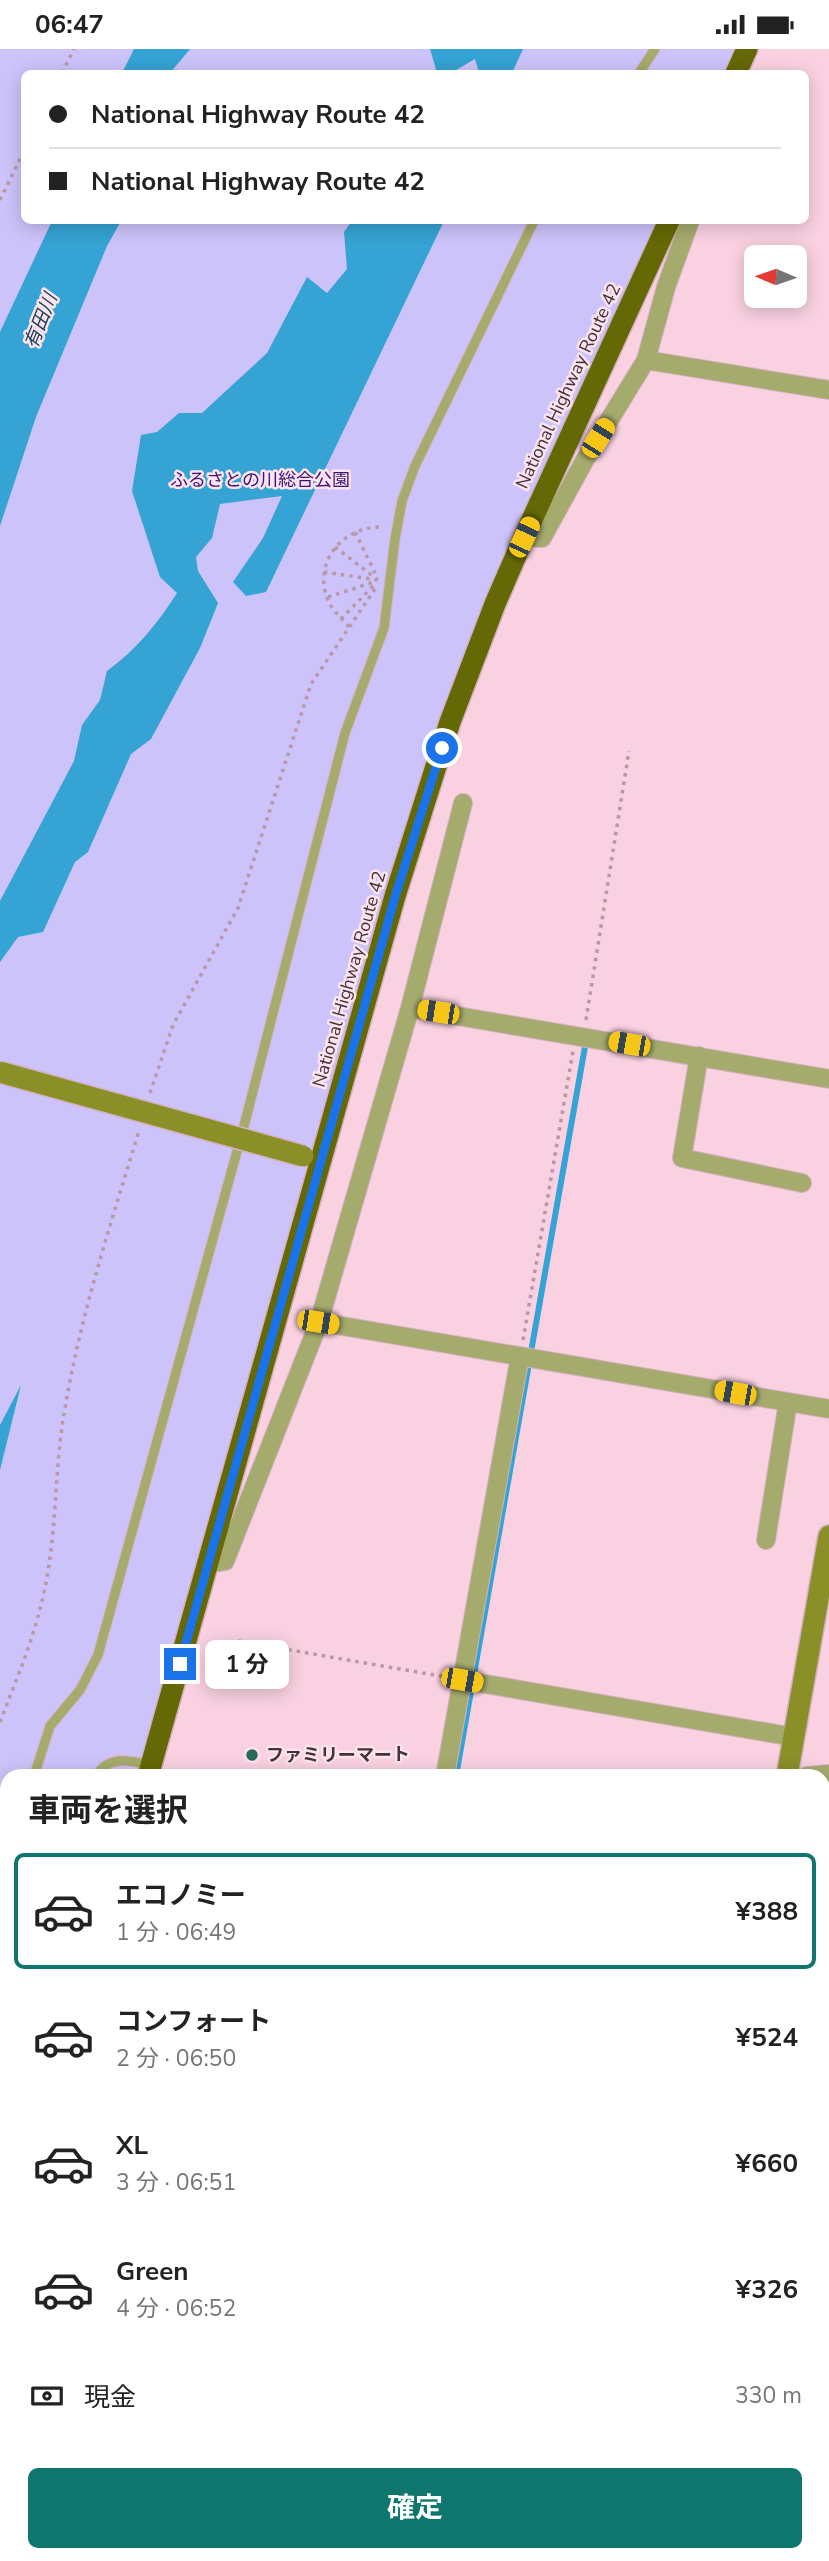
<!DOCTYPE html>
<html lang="ja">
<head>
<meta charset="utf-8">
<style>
	body { margin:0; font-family:"Nunito Sans","Noto Sans JP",sans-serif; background:#f2f2f2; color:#222; height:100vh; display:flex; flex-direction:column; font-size:26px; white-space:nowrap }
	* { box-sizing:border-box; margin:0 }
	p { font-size:23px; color:#767676 }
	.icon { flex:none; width:38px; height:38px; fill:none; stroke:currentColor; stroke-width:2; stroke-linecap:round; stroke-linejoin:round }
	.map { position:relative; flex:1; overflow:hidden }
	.side { position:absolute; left:0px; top:1720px; width:830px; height:793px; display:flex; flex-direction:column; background:#fff; border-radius:21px 21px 0 0; box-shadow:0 4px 18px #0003 }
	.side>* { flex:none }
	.hud { position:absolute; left:21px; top:21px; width:788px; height:154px; border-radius:10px; box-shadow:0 4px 18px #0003; display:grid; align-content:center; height:154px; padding:0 28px; background:#fff }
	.needle { width:46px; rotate:272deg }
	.buttons { position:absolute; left:744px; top:196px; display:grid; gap:14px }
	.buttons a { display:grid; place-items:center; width:63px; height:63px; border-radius:10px; background:#fff; box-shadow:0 4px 18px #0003; font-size:35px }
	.end { position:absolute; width:32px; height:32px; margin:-16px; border:9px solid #1a73e8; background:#fff; box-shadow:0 0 0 4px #fff }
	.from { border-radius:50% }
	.bubble { position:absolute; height:49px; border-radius:10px; background:#fff; box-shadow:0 4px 18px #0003; font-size:23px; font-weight:700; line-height:49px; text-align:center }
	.car { position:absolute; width:21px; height:42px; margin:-21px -10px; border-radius:9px; box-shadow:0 0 5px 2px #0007; background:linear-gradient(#f5c518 24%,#345 0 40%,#f5c518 0 76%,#345 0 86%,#f5c518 0) }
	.hud b { display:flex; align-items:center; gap:24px; height:66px; font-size:26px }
	.hud b+b { border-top:2px solid #e0e0e0 }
	.hud i { width:18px; height:18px; background:#222 }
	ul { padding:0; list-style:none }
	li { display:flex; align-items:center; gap:21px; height:116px; margin:0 14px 10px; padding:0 14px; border:4px solid transparent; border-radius:10px }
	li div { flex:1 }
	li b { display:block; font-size:26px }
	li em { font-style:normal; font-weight:700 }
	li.selected { border-color:#0f766e }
	li>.icon { width:63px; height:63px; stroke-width:1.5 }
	h2 { padding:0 28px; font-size:32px; line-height:84px }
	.pay { display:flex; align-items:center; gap:18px; height:77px; padding:0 28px; font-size:26px }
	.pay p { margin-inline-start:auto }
	.action { display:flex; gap:14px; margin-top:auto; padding:14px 28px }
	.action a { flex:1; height:80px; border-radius:10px; background:#0f766e; color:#fff; font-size:28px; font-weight:700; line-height:80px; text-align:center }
	.status { display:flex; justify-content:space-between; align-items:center; height:49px; padding:0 35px; background:#fff; direction:ltr }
	.status svg { height:19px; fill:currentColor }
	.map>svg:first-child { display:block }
	.green { fill:#ccc3fa }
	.water { fill:#35a3d4 }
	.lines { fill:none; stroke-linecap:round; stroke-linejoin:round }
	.stream { stroke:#35a3d4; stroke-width:6 }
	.lane-casing { stroke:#d5b1bf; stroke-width:11 }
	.street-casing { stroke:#d5b1bf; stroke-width:20 }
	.secondary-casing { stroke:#d5b1bf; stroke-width:24 }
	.highway-casing { stroke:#d5b1bf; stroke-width:24 }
	.path { stroke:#b898a5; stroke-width:3.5; stroke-dasharray:3.5 5; stroke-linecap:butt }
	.lane { stroke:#a5aa6d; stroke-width:9 }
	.street { stroke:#a5aa6d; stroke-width:18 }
	.secondary { stroke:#8a8f28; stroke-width:21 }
	.highway { stroke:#646805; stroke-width:21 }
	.secondary-bridge-casing { stroke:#d5b1bf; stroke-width:24; stroke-linecap:butt }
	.secondary-bridge { stroke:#8a8f28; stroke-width:21 }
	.route { stroke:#1a73e8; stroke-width:9 }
	.poi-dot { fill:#2a6a58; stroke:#fce3ed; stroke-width:2.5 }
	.labels { text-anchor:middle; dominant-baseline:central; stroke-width:5; stroke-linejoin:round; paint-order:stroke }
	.street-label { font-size:18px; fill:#423239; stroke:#fce3ed }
	.park-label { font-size:18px; fill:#381476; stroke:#fce3ed }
	.poi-label { font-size:18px; font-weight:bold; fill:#423239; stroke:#fce3ed; text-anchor:start }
	.water-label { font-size:19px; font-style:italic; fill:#154257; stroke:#fce3ed }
</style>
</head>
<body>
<div class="status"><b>06:47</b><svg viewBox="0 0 49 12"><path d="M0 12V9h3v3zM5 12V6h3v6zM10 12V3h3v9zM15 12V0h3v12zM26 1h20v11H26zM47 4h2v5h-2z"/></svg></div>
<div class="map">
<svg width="829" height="2512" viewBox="0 0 829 2512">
	<rect width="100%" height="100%" fill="#fad1e1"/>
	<!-- green -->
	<path class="green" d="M0,0h741l-11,24h-706v148h639l-171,374 -350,1181h-135v493l-7,-2z"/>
	<!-- water -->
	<path class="water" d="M134,0h56l-20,24h-48z
		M430,0h93l-11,24h-33l-4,-14 -24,14h-14z
		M52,172h69l-14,25 -71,171 -36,109v-194z
		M352,172h92l-178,371 -20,4 -13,-14 30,-44 19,-42 -62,8 -8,34 -16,19 2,14 20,32 -18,45 -49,91 -20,15 -43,98 -13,10 -32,70 -25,5 -18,25v-61l74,-140 8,-36 18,-25 7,-29c29,-21 51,-48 70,-78l-17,-16 -28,-86 9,-56 16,-3 22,-19h23l65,-60 40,-76 20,16 20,-24 -3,-37z
		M21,1336l-21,85v-45z"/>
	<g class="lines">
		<!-- stream -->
		<path class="stream" d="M456,1727l130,-735
			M321,2512l1,-6"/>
		<!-- lane casing -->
		<g class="lane-casing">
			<path id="lane" d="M639,24l16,-24
				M34,1727l16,-50 30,-36 18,-35 146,-529 101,-393 39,-105 11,-89 7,-38 13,-35 119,-245
				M96,1727c13,-21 33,-16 54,-11
				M0,1863l7,-26
				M0,1879l7,5
				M648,2512l1,-6"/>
		</g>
		<!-- street casing -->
		<g class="street-casing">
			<path id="street" d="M646,311l183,30
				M524,488l18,1 44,-80 60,-98 20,-73 24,-66
				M410,959l419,71
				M699,1007l-17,102 120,25
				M319,1273l510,87
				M766,1491l22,-138
				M208,1515l17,-3 94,-239 91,-314 53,-205
				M462,1631l332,57
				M445,1727l75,-420
				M807,1727l22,-2
				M822,2033l7,1
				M822,2198l7,-59
				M822,2370l7,1
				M17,2512l1,-6
				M310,2512l1,-6"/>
		</g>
		<!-- secondary casing -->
		<g class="secondary-casing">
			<path id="secondary" d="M787,1727l42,-240
				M822,1858l7,7"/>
		</g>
		<!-- highway casing -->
		<g class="highway-casing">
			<path id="highway" d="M736,24l11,-24
				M148,1727l247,-880 55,-174 45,-118 29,-67 145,-316
				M0,2325l7,-36"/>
		</g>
		<!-- path -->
		<path class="path" d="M62,24l12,-24
			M0,151l24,-49
			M355,483l21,43
			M335,498l43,33
			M324,523l53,8
			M328,548l49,-16
			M341,570l35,-36
			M349,578c-9,-10 -19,-19 -23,-32 -11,-38 20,-69 57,-68
			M586,971l43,-269
			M150,1044l23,-68 65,-117 73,-224 64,-95
			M523,1291l50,-289
			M238,1592l208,36
			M0,1673c19,-49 40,-98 48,-151 9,-54 7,-109 17,-163 16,-94 46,-186 74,-277
			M0,1956l7,-29"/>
		<!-- lane -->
		<use href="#lane" class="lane"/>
		<!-- street -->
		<use href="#street" class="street"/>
		<!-- secondary -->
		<use href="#secondary" class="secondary"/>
		<!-- highway -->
		<use href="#highway" class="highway"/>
		<!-- secondary-bridge casing -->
		<g class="secondary-bridge-casing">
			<path id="secondary-bridge" d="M0,1023l303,84"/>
		</g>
		<!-- secondary-bridge -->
		<use href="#secondary-bridge" class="secondary-bridge"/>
	</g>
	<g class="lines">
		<!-- route -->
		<path class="route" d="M180,1615l215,-767 47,-149"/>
	</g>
	<!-- markers -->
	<circle class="poi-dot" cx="252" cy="1706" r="7"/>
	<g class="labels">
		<!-- street labels -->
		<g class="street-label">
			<text transform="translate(568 337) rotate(-65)">National Highway Route 42</text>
			<text transform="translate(349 930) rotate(-74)">National Highway Route 42</text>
		</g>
		<!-- park labels -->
		<g class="park-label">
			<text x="260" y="431">ふるさとの川総合公園</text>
		</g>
		<!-- poi labels -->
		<g class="poi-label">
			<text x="266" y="1706">ファミリーマート</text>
		</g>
		<!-- water labels -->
		<g class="water-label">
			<text transform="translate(41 272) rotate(-68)">有田川</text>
		</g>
	</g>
</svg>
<div class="buttons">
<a><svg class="needle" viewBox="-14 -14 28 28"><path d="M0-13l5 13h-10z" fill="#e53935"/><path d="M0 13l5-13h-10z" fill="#767676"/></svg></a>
</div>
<i class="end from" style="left:442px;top:699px"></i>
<i class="end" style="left:180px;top:1615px"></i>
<div class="bubble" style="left:205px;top:1591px;width:84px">1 分</div>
<i class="car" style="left:598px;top:389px;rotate:32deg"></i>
<i class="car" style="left:524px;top:488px;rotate:25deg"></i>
<i class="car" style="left:438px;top:963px;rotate:279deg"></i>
<i class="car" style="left:629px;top:995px;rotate:280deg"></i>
<i class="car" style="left:318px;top:1273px;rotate:99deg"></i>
<i class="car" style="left:735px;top:1344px;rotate:280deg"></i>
<i class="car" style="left:462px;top:1631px;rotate:100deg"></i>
<div class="hud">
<b><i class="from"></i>National Highway Route 42</b>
<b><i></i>National Highway Route 42</b>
</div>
<section class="side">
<h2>車両を選択</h2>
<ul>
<li class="selected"><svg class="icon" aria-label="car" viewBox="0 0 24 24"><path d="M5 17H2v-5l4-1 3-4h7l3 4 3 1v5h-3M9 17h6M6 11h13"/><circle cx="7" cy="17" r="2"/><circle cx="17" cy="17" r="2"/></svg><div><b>エコノミー</b><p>1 分 · 06:49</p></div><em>¥388</em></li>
<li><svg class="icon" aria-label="car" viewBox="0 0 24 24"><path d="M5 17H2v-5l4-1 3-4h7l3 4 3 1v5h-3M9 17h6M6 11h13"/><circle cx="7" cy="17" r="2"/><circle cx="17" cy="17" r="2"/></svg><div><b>コンフォート</b><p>2 分 · 06:50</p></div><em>¥524</em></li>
<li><svg class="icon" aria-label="car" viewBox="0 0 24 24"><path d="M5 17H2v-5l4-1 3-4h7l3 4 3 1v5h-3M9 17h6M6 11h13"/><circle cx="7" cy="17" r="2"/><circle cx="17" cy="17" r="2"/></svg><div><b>XL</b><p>3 分 · 06:51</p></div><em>¥660</em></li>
<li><svg class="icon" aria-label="car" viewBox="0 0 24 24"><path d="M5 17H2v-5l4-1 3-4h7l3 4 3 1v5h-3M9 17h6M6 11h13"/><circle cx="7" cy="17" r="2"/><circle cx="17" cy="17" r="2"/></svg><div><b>Green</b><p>4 分 · 06:52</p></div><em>¥326</em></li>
</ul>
<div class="pay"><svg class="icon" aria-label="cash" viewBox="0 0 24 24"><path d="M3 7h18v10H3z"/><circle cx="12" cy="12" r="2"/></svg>現金<p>330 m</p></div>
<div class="action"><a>確定</a></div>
</section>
</div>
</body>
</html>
